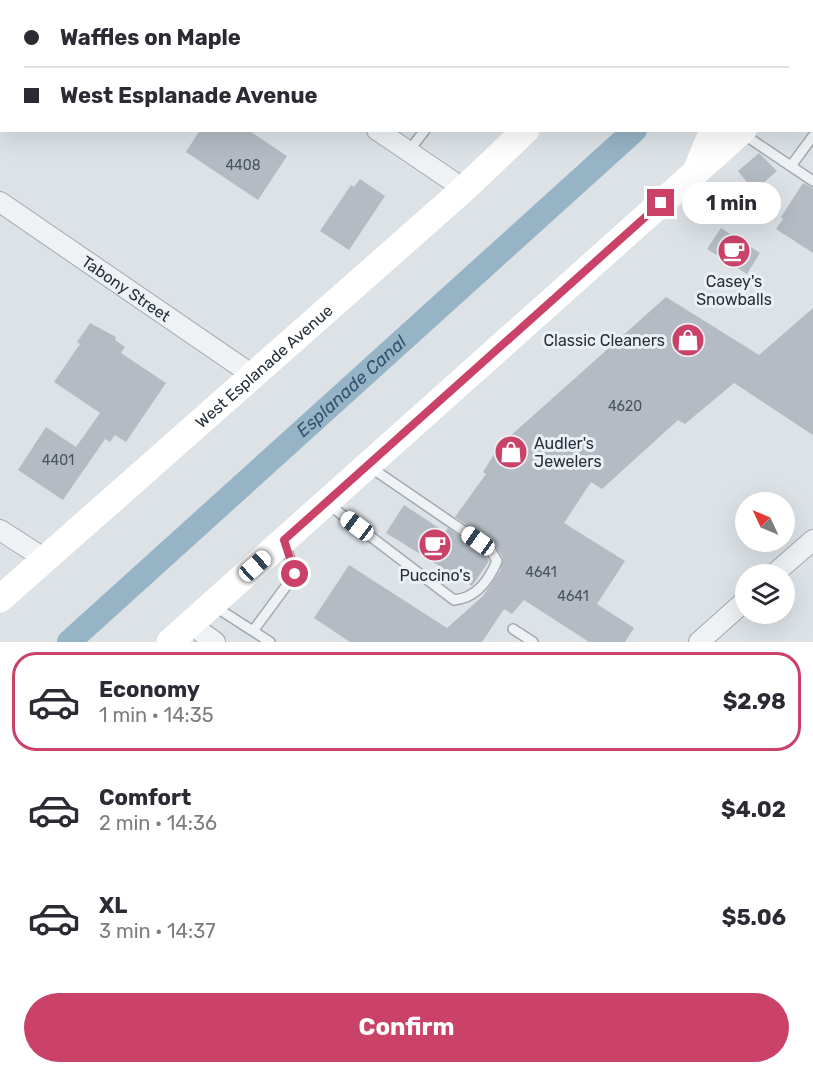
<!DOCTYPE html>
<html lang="en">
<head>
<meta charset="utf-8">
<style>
	body { margin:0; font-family:Rubik,sans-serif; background:#f2f2f3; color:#2b2b33; height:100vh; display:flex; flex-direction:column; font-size:22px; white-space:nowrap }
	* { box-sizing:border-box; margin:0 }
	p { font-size:20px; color:#7c7c81 }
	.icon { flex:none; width:33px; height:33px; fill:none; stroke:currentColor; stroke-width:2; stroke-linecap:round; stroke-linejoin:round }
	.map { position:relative; height:642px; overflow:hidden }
	.sheet { display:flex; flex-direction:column; background:#fff; flex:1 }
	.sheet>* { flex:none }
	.banner { position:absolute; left:0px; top:0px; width:813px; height:132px; box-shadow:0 6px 24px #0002; display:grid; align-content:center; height:132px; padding:0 24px; background:#fff }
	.needle { width:39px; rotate:314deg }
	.fabs { position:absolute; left:735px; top:492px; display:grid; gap:12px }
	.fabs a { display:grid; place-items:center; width:60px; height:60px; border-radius:50%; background:#fff; box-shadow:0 6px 24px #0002; font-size:30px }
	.end { position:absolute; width:27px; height:27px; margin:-14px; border:8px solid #cb4269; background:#fff; box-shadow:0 0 0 3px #fff }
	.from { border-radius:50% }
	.bubble { position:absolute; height:42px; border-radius:21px; background:#fff; box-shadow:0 6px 24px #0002; font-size:20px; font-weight:700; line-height:42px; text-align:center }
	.car { position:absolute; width:18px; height:36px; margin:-18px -9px; border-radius:8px; box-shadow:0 0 4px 2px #0007; background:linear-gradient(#fff 24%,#345 0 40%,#fff 0 76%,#345 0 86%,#fff 0) }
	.banner b { display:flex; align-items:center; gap:21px; height:57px; font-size:22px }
	.banner b+b { border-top:2px solid #e1e1e2 }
	.banner i { width:15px; height:15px; background:#2b2b33 }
	ul { padding:10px 0 0; list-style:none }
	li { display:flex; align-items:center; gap:18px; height:99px; margin:0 12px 9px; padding:0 12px; border:3px solid transparent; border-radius:24px }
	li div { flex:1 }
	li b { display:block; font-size:22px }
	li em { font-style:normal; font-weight:700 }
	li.on { border-color:#cb4269 }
	li>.icon { width:54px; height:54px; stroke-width:1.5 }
	.button { display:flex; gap:12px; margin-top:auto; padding:12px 24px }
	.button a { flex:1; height:69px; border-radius:36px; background:#cb4269; color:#fff; font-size:24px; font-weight:700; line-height:69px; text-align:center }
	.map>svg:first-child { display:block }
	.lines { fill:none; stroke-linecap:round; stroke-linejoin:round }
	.canal { stroke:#97b4c6; stroke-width:24 }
	.building { fill:#b4bbc3 }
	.service-casing { stroke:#a2a9b0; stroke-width:12 }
	.minor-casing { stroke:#a2a9b0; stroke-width:22 }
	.service { stroke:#eff2f5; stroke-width:9 }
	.minor { stroke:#eff2f5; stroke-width:20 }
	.secondary { stroke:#fff; stroke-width:27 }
	.route { stroke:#cb4269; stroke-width:8 }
	.labels { text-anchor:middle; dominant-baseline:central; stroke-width:6; stroke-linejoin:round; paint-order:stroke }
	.number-label { font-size:14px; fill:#4a545e }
	.poi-label { font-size:16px; fill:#26313c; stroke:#ebf0f4 }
	.street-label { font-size:16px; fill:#26313c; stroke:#ebf0f4 }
	.water-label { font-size:18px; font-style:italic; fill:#32556f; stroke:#ebf0f4 }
</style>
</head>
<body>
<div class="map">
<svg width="813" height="642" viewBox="0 0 813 642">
	<rect width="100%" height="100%" fill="#dce2e6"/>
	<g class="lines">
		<!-- canal -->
		<path class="canal" id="s1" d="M69,642l566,-512"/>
	</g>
	<!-- building -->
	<path class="building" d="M200,130h48l39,26 -29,44 -72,-48z
		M759,153l18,18 -23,20 -16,-20z
		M360,179l25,17 -36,54 -29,-19 31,-46 3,2z
		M803,183l10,5v65l-37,-24 7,-10 -2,-2z
		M721,228l39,25 -13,21 -40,-25z
		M666,297l93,58 54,-47v127l-79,-52 -49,41 -7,-4 -76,69 -11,-7 -27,41 61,38 -28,43 37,24 -9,14h-36l-65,-42 -12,14 -8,-5 -22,33h-132l-36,-24 35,-53 98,63 36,-32 17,-25 3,-13 -9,-15 -39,-26 31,-43 -3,-2 22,-35 2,2z
		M90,323l26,14 -1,3 10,7 -4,6 45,30 -40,59 -11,-7 -5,7 -5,-3 -42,61 -45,-30 28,-43 30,20 24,-34 -46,-31 26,-38 -3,-2z
		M404,505l41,27 3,-4 37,26 4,7 -17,25 -86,-53z"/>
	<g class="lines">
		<!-- service casing -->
		<g class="service-casing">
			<path id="service" d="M586,0l2,2
				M554,2l2,-2
				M743,134l70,47
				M408,152l17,-22
				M791,166l22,-30
				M328,504l126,96c23,-2 35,-20 43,-39l-7,-12 -120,-82
				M214,606l56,36
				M513,629l20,13
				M253,631l42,-57 -10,-30"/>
		</g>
		<!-- minor casing -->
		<g class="minor-casing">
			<g id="minor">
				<path d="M184,0l2,2"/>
				<path d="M377,130l87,59"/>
				<path id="s2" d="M0,202l254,174"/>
				<path d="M0,530l45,29"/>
				<path d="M774,574l39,-34"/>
				<path d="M190,624l25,18"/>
				<path d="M699,642l47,-42"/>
			</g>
		</g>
		<!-- service -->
		<use href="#service" class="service"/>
		<!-- minor -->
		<use href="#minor" class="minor"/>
		<!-- secondary -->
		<g class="secondary">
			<path d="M688,0l3,2"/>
			<path d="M790,0l2,2"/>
			<path d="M812,15l1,1"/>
			<path d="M812,71l1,-2"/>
			<path d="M697,169l16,-39"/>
			<path id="s3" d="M0,599l464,-410 62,-59"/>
			<path d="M170,642l573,-512"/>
		</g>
	</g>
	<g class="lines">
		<!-- route -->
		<path class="route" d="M295,574l-11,-34 377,-337"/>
	</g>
	<!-- icons -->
	<defs>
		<g id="cafe-disc" transform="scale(1.725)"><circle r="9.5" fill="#cb4269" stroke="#ebf0f4"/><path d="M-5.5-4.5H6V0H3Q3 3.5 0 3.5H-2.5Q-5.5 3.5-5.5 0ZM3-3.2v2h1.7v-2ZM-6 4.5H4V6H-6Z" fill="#fff"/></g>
		<g id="shop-disc" transform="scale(1.725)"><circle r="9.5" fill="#cb4269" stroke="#ebf0f4"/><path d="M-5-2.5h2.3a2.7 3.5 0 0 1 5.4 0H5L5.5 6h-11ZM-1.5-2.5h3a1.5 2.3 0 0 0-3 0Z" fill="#fff"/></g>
	</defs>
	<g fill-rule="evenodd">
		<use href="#cafe-disc" x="734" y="251"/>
		<use href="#shop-disc" x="688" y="340"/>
		<use href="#shop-disc" x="511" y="452"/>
		<use href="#cafe-disc" x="435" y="545"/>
	</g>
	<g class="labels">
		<!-- number labels -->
		<g class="number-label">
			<text x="243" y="165">4408</text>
			<text x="625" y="406">4620</text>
			<text x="58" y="460">4401</text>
			<text x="541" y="572">4641</text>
			<text x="573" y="596">4641</text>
		</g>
		<!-- poi labels -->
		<g class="poi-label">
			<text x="734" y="281">Casey's<tspan x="734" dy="18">Snowballs</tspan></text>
			<text x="665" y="340" text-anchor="end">Classic Cleaners</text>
			<text x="534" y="443" text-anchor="start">Audler's<tspan x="534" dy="18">Jewelers</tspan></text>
			<text x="435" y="575">Puccino's</text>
		</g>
		<!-- street labels -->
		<g class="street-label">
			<text stroke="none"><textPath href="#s2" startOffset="153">Tabony Street</textPath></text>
			<text stroke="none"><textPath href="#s3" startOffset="352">West Esplanade Avenue</textPath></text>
		</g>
		<!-- water labels -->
		<g class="water-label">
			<text stroke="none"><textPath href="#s1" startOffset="381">Esplanade Canal</textPath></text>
		</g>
	</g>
</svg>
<div class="fabs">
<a><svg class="needle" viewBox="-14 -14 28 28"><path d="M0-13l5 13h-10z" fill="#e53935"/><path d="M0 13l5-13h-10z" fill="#7c7c81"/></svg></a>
<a><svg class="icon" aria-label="layers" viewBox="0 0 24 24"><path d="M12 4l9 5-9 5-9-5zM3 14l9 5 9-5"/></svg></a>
</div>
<i class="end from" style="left:295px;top:574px"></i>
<i class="end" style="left:661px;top:203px"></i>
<div class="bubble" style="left:682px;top:182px;width:99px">1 min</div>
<i class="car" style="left:357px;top:526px;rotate:307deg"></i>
<i class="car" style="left:478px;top:541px;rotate:305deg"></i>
<i class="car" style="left:255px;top:566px;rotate:48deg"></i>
<div class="banner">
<b><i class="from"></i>Waffles on Maple</b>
<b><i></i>West Esplanade Avenue</b>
</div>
</div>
<section class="sheet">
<ul>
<li class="on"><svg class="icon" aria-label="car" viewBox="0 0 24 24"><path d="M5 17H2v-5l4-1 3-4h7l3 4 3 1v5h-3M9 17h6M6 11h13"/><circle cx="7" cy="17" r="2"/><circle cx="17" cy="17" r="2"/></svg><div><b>Economy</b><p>1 min · 14:35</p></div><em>$2.98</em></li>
<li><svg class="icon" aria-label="car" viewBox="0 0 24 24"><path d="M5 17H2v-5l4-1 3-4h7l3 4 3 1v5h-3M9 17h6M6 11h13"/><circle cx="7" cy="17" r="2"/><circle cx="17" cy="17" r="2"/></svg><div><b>Comfort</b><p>2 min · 14:36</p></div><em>$4.02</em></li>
<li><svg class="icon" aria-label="car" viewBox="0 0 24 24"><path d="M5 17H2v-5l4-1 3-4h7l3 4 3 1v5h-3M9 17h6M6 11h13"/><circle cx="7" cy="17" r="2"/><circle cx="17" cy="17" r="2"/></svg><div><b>XL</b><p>3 min · 14:37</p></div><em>$5.06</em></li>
</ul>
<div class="button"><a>Confirm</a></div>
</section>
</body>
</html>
